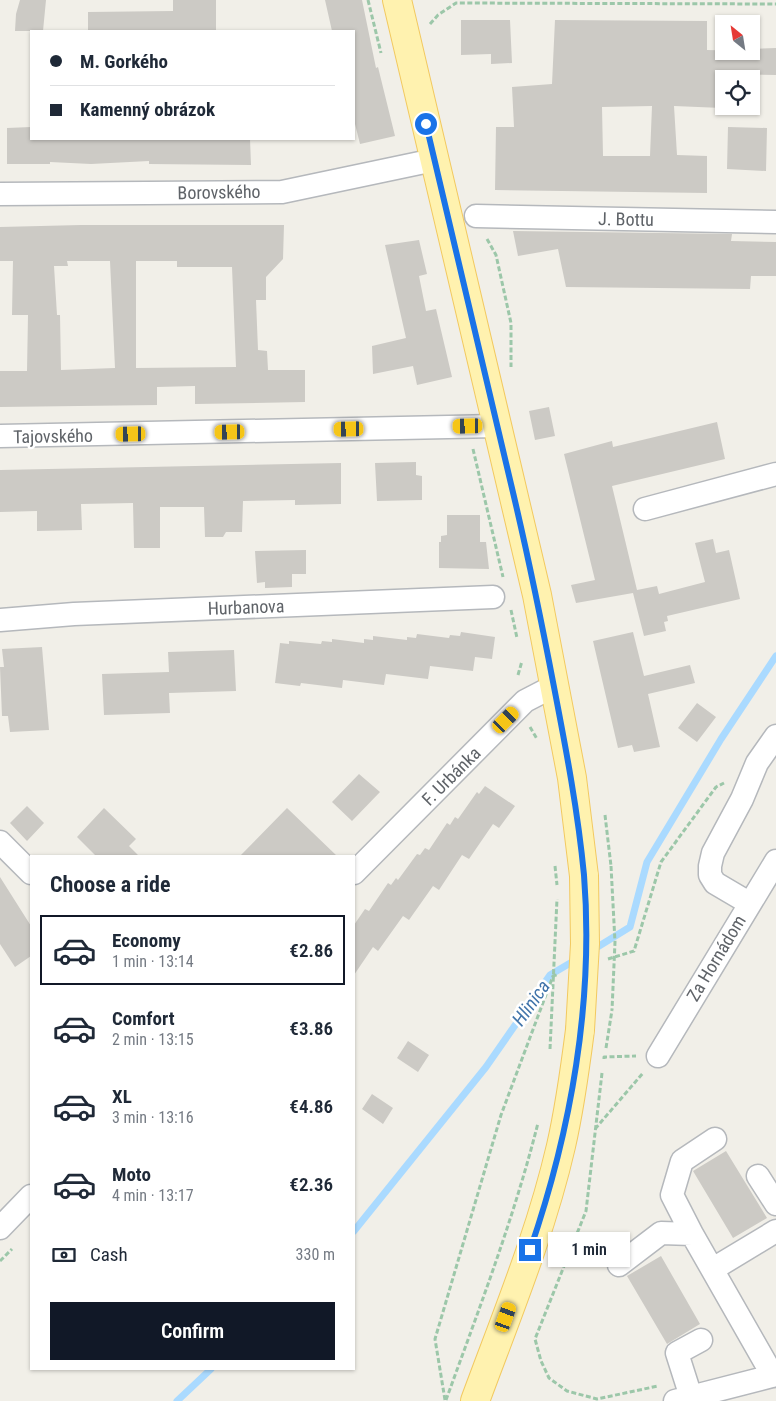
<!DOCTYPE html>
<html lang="en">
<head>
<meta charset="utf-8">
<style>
	body { margin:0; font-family:"Roboto Condensed",sans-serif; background:#f6f6f7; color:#1f2937; height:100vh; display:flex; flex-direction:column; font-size:19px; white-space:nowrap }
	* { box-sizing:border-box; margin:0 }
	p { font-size:16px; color:#747a83 }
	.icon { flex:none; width:28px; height:28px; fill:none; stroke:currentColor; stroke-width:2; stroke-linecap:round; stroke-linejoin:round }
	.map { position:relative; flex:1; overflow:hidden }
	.side { position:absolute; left:30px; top:855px; width:325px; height:515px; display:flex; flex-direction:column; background:#fff; border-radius:0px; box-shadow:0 1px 4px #0004 }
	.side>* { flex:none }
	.top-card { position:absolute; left:30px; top:30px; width:325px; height:110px; border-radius:0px; box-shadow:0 1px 4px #0004; display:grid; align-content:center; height:110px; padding:0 20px; background:#fff }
	.needle { width:32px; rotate:330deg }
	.controls { position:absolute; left:715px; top:15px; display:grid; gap:10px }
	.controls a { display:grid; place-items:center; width:45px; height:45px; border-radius:0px; background:#fff; box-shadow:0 1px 4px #0004; font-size:25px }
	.end { position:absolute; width:22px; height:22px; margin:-11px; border:6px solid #1a73e8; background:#fff; box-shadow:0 0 0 2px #fff }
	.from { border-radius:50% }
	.bubble { position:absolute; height:35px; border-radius:0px; background:#fff; box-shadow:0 1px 4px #0004; font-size:16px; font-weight:600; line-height:35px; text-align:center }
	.car { position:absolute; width:15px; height:30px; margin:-15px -8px; border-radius:6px; box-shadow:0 0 4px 1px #0007; background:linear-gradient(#f5c518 24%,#345 0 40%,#f5c518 0 76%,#345 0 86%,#f5c518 0) }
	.top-card b { display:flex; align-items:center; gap:18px; height:48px; font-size:19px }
	.top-card b+b { border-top:1px solid #e0e1e3 }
	.top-card i { width:12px; height:12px; background:#1f2937 }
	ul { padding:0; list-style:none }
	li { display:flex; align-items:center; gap:15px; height:70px; margin:0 10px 8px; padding:0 10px; border:2px solid transparent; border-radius:0px }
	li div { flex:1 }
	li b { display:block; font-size:19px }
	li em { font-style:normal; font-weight:600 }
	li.on { border-color:#111827 }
	li>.icon { width:45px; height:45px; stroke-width:1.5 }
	h2 { padding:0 20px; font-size:22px; line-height:60px }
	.pay { display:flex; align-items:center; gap:12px; height:55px; padding:0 20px; font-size:19px }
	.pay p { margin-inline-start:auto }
	.button { display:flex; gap:10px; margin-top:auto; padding:10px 20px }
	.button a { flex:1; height:58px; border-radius:0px; background:#111827; color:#fff; font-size:20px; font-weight:600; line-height:58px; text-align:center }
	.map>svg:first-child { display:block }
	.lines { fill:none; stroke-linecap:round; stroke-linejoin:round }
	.stream { stroke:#aadaff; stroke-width:7 }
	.building { fill:#cccac5; fill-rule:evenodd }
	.minor-casing { stroke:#b5b8bc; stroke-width:25 }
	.major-casing { stroke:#f2c960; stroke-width:30 }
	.path { stroke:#9cc7a9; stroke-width:3; stroke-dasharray:5 2.5; stroke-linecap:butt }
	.minor { stroke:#fff; stroke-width:22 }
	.major { stroke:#fff2af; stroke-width:28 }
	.major-bridge-casing { stroke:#f2c960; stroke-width:30; stroke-linecap:butt }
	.path-bridge { stroke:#9cc7a9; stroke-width:3; stroke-dasharray:5 2.5; stroke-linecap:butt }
	.major-bridge { stroke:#fff2af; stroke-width:28 }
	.route { stroke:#1a73e8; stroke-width:6 }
	.labels { text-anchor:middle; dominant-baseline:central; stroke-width:5; stroke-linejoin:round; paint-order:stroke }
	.street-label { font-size:18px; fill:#5f6368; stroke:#fff }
	.water-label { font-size:19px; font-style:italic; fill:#4174aa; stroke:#fff }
</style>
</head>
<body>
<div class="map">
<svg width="776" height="1401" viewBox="0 0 776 1401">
	<rect width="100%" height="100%" fill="#f1efe8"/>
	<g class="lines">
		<!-- stream -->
		<path class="stream" d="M591,951l39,-24 17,-65 74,-123 55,-83
			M354,1231l132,-164 64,-92 27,-16
			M177,1401l34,-32"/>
	</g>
	<!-- building -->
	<path class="building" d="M20,0h26l-3,31h-28l1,-17z
		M173,0h43v31h-128v-19l85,-1z
		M325,0h37l14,68 2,-1 17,69 -35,8 -6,-24v-89h-22z
		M461,20h49l2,43 -21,1v-10l-30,1z
		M555,20l152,1v29l44,1v-2l25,-1v27l-54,-1v34l-48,-2 3,49 30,1v37l-212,-3 1,-63h18l-2,-40 40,-3zM652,106l-2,50h-47l-1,-49z
		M31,127v12h219l1,26 -102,-1v-3l-58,3 -41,-2v2h-43v-36z
		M728,127l39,1 -1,43 -39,-2z
		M81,225h203l-1,34 -17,18v23h-10l2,50 9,1 1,19h37v32l-110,2v-18l-38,1v18l-157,2v-36h27l1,-56h-16l1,-54h-13v-34zM67,261h43l5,107 -54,2 -1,-55h-3l-3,-49h14zM136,261h41v6h55l4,100 -100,1z
		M513,231l219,3 -1,7 45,1v34h-25l-1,13 -184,-2 -8,-38 -40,7z
		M419,240l8,34 -8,2 7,35 10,-2 16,68 -35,8 -4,-19 -40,8 -1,-28 34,-8 -21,-93z
		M549,407l6,29 -20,4 -6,-29z
		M717,422l8,37 -113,27 25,104 20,-4 2,8 46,-12 -10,-39 18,-4 3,14 13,-3 11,49 -73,17 1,5 -4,1 2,9 -22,5 -11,-43 -57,10 -5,-18 24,-5 -31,-126 48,-13 1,6z
		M416,462v13l6,1v24l-45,1 -2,-38z
		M341,463v41l-46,1v-5l-52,1 -1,31h-16l-3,5h-18l-1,-30h-44v41h-26l-1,-45 -52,1 1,26 -45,1v-20l-37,1v-42z
		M447,515h33v27h6l3,27 -50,-1v-26h2v-6l6,-1z
		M306,550v24h-14v13l-27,1v-6l-8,1 -2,-32z
		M461,632l34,5 -3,22 -17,-2 -2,14 -43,-5 -2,13 -42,-5 -2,11 -41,-5 -1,8 -41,-5 -1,3 -25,-3 5,-40 9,1v-3l32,3 1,-3 10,1v-3l32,4v-4l9,1v-4l34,4v-3l9,1 1,-4 32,4 1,-3 10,1z
		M633,632l11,44 46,-11 5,18 -47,11 12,53 -26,5 -2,-7 -14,3 -25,-107z
		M42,647l7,83 -39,2 -2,-16h-6l-2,-49h4l-2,-18z
		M234,650l2,41 -67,2 1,20 -66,2 -2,-41 67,-2 -1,-20z
		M697,703l19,14 -19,25 -19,-14z
		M359,774l21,18 -28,29 -20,-19z
		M485,786l30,20 -16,22 -6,-4 -24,35 -7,-4 -23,35 -6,-4 -24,34 -6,-4 -25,35 -5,-4 -19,28v-50l11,-16 4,2 19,-28 3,2 5,-7 2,2 19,-26 3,1 5,-7 4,2 18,-27 3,2 5,-8 3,2 19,-27 2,2z
		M27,806l17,17 -17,18 -17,-18z
		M104,808l32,31 -7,7 10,10h-43l-19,-19z
		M287,808l50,48h-97z
		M0,877l31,49v30l-16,11 -15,-23z
		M408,1041l21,14 -11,17 -21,-14z
		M372,1094l21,14 -10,16 -21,-15z
		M726,1151l41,67 -34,20 -40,-67z
		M661,1256l39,68 -33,20 -40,-68z"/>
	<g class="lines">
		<!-- minor casing -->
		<g class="minor-casing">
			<path id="minor" d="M0,194l282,-2 152,-32
				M476,216l300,6
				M0,436l497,-10
				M645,509l131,-35
				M0,620l74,-6 419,-17
				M0,842l31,31
				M354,873l171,-172 29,-15
				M749,903l-34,-20 -5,-8v-9l3,-13 29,-54 15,-36 19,-27
				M658,1056l118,-195
				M758,1176l18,28
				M0,1228l31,-32
				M692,1234l-20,-39 10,-34 33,-22
				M619,1265l42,-32 31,1 81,142
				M713,1269l63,-38
				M691,1397l-14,-44 24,-13
				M675,1401l101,-26"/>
		</g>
		<!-- major casing -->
		<g class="major-casing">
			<path id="major" d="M397,0l140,595 35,183 12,98
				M475,1401c31,-84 66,-168 86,-255 9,-39 14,-77 19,-116"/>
		</g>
		<!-- path -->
		<path class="path" d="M368,0l13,53
			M430,24l8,-9 18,-12 320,1
			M487,239l9,16 15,68v44
			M473,449l30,128
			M511,610l6,28
			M518,675l4,-14
			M530,727l7,12
			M605,815l6,51
			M555,866l2,19
			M608,959l26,-8 27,-89 55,-75 8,-4
			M606,1048l6,-38
			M604,1059v-2l32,-1
			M602,1073l-16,138 -51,128 6,22 8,17 18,13 30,8 61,-13
			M595,1129l48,-56
			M0,1261l12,-12
			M445,1400l-10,-61 66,-224 52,-139 6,-2
			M446,1400c33,-91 68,-182 92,-277"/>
		<!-- minor -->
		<use href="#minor" class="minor"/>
		<!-- major -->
		<use href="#major" class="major"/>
		<!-- major-bridge casing -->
		<g class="major-bridge-casing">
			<path id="major-bridge" d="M580,1030l5,-86 -1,-68"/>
		</g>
		<!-- path-bridge -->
		<path class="path-bridge" d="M611,866l4,76 -3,68
			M550,1049l7,-150"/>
		<!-- major-bridge -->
		<use href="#major-bridge" class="major-bridge"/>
	</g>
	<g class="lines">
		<!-- route -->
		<path class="route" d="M426,124c28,120 56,240 85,360 16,67 30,135 43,203 12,62 24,125 30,188 10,126 -13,256 -54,375"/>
	</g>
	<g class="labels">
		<!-- street labels -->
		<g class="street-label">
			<text transform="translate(219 192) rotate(-1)">Borovského</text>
			<text transform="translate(626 219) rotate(1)">J. Bottu</text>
			<text transform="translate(53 436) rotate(-1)">Tajovského</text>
			<text transform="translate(246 607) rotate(-2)">Hurbanova</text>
			<text transform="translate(451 776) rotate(-45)">F. Urbánka</text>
			<text transform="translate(716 958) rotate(-59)">Za Hornádom</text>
		</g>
		<!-- water labels -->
		<g class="water-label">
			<text transform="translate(531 1003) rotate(-55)">Hlinica</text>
		</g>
	</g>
</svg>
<div class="controls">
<a><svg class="needle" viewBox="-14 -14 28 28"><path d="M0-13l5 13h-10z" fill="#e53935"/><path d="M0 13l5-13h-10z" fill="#747a83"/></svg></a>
<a><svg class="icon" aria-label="locate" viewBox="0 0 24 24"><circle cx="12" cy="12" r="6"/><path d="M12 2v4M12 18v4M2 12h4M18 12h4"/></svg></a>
</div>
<i class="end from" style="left:426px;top:124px"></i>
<i class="end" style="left:530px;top:1250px"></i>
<div class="bubble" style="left:548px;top:1232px;width:82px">1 min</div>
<i class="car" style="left:468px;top:426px;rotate:269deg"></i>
<i class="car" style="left:349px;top:429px;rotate:269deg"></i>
<i class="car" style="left:230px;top:432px;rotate:269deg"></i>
<i class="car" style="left:131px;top:434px;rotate:269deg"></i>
<i class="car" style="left:506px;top:720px;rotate:45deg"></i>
<i class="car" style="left:506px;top:1317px;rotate:20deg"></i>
<div class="top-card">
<b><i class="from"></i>M. Gorkého</b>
<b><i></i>Kamenný obrázok</b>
</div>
<section class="side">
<h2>Choose a ride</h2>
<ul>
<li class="on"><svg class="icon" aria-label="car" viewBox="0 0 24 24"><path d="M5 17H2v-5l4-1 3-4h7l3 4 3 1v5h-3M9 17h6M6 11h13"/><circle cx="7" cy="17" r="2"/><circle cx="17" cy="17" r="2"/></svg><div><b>Economy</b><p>1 min · 13:14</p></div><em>€2.86</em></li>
<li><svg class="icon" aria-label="car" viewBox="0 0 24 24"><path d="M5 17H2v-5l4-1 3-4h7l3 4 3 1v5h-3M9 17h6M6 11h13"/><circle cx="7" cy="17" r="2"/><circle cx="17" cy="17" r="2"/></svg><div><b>Comfort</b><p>2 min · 13:15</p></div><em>€3.86</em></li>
<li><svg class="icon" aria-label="car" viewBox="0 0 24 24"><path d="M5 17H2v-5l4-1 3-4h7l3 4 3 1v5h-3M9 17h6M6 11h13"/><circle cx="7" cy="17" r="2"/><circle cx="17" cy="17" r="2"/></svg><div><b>XL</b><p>3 min · 13:16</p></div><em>€4.86</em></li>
<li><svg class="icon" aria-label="car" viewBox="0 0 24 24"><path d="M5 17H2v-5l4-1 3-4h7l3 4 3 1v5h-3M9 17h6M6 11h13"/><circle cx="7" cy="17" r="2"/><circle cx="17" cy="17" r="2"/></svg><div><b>Moto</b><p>4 min · 13:17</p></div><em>€2.36</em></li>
</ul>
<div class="pay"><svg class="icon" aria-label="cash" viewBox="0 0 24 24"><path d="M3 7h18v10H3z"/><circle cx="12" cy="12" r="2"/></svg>Cash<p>330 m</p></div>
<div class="button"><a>Confirm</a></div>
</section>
</div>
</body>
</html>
